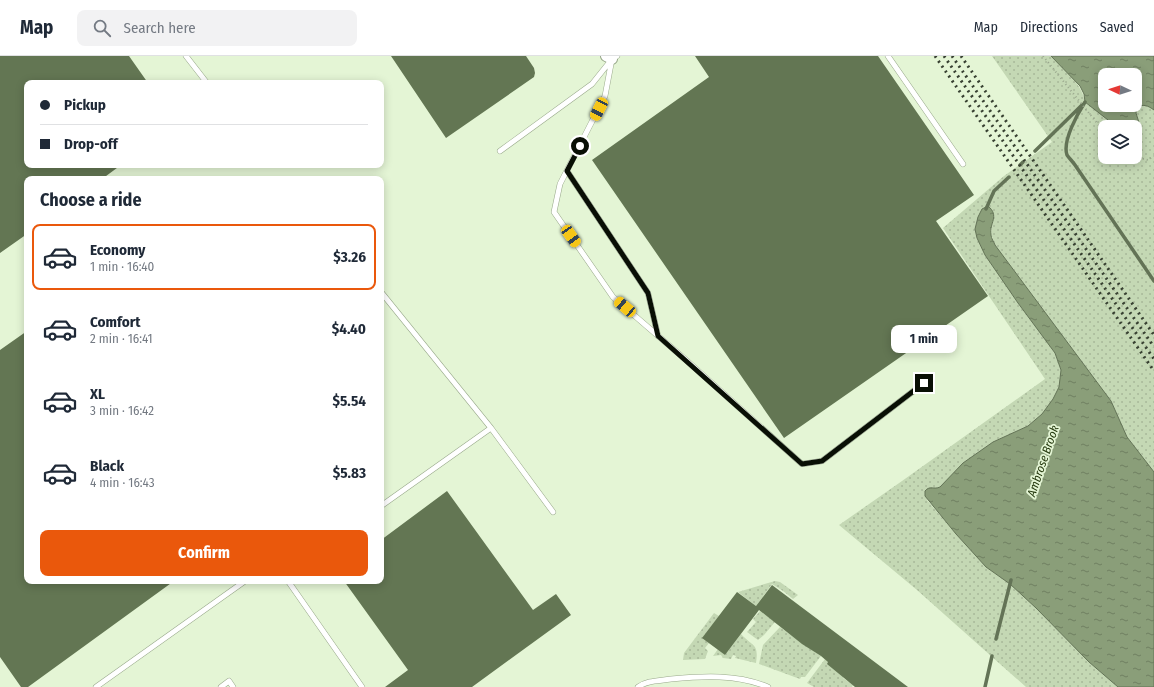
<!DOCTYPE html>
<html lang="en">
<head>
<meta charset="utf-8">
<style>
	body { margin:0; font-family:"Fira Sans Condensed",sans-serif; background:#f2f2f3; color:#1f2937; height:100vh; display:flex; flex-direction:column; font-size:15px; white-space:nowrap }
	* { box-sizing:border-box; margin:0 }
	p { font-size:13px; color:#747a83 }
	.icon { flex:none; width:22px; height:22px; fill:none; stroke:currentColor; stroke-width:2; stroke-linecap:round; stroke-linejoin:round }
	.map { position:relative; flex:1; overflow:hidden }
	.sheet { position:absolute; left:24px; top:120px; width:360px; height:408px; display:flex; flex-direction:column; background:#fff; border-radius:8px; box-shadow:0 2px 10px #0003 }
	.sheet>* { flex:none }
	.top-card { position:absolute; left:24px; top:24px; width:360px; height:88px; border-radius:8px; box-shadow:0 2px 10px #0003; display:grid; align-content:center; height:88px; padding:0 16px; background:#fff }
	.needle { width:26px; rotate:274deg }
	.tools { position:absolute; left:1098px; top:12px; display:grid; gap:8px }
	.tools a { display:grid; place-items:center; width:44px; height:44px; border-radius:8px; background:#fff; box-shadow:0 2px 10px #0003; font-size:20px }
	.end { position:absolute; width:18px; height:18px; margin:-9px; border:5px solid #090f05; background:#fff; box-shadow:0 0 0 2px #fff }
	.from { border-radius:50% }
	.bubble { position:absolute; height:28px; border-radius:8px; background:#fff; box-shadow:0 2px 10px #0003; font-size:13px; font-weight:700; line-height:28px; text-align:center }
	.car { position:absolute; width:12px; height:24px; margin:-12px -6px; border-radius:5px; box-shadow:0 0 3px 1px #0007; background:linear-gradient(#f5c518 24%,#345 0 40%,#f5c518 0 76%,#345 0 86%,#f5c518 0) }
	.top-card b { display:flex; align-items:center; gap:14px; height:38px; font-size:15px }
	.top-card b+b { border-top:1px solid #e0e1e3 }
	.top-card i { width:10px; height:10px; background:#1f2937 }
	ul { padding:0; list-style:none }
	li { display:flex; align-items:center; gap:12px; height:66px; margin:0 8px 6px; padding:0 8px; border:2px solid transparent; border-radius:8px }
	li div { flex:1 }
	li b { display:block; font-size:15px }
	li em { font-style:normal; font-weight:700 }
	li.on { border-color:#ea580c }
	li>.icon { width:36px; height:36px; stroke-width:1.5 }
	h2 { padding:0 16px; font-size:18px; line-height:48px }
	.primary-button { display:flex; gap:8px; margin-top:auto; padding:8px 16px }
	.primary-button a { flex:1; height:46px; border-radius:8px; background:#ea580c; color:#fff; font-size:16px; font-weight:700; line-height:46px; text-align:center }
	header { display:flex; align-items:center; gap:24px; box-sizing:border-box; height:56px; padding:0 20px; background:#fff; border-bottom:1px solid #e0e1e3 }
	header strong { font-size:19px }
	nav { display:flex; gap:22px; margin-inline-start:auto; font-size:14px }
	.search { width:280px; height:36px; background:#f2f2f3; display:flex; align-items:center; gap:10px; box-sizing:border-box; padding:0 14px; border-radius:8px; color:#747a83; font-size:15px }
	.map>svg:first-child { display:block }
	.grass { fill:url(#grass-dots) }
	.water { fill:url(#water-ripples); stroke:#637356; fill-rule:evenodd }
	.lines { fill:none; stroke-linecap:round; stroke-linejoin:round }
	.stream { stroke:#637356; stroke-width:3.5 }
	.building { fill:#637653 }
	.service-casing { stroke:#98a88a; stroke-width:6 }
	.minor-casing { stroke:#98a88a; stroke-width:12 }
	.path { stroke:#99a68d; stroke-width:2; stroke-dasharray:1 3; stroke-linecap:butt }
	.service { stroke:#fff; stroke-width:5 }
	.minor { stroke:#fff; stroke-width:10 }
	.rail { stroke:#374031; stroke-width:3; stroke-dasharray:2 4; stroke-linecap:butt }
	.route { stroke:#090f05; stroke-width:5 }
	.labels { text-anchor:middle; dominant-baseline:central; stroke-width:3.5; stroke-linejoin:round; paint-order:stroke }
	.water-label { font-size:12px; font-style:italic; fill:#1f3308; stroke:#e4f5d5 }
</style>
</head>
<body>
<header>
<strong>Map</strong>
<div class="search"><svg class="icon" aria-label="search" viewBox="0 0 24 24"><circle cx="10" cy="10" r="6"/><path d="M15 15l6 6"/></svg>Search here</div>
<nav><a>Map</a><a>Directions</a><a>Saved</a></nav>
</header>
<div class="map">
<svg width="1154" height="631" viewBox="0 0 1154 631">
	<defs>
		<pattern id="grass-dots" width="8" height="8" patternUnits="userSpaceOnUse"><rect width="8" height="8" fill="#c4d8b4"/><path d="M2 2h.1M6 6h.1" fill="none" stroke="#a7b899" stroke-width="1.8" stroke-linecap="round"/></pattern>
		<pattern id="water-ripples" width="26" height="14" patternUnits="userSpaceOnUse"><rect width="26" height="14" fill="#8a9e79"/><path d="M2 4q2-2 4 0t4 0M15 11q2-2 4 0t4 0" fill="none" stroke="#6f7f61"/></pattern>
	</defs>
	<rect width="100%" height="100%" fill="#e4f5d5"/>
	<!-- grass -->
	<path class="grass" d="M992,0h59c13,14 31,27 34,46 9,8 23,13 26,25h-6v30h30v-21l3,-1 3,-6 -5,-17 1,-4c7,-5 11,-2 17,2v362l-27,-35 -16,-36 -116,-156 -4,-11 2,-13 -16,17 8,17 33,48 37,50 6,17 -2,17 -6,12 -11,15 -14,12 -35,16 -53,45 -3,2 -5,-2 -5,13 29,34 30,33 24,17 26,24 53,54 29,25h-92l-109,-97 -78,-65 63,-44 143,-102 -102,-151 61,-52 48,-34z
		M775,525l5,1 18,13 -5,4 -10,-8 -11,-7 -16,22 -18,-14z
		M760,555l15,11 -11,13 -6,5 -11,-8 9,-10 -3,-3z
		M714,557l5,3 -16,21 6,6 -4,5 3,3 -3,8 -22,1 1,-7z
		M780,571l20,15 21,14 -16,21h-4l-1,2 -41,-15 4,-19z
		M741,578c12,13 18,9 15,29l-21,-5 1,-2 -3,-1 -2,4 -8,-1 -2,-3 -8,1 5,-7 7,6z
		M825,603l19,16 -1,3 10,7 -1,2h-38l-7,-4z"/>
	<!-- water -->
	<path class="water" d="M1051,0h103v54c-6,-4 -10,-7 -17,-2l-1,5 5,16 -3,6 -3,1v-9h-24l-3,-7 -23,-18 -1,-8 -4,-8zM1105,19h30v30h-30z
		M988,150c12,10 1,17 3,29 0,3 3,7 4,10l116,156 16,36 27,35v215h-36l-29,-25 -53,-54 -26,-24 -24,-17 -30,-33 -31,-38v-5c5,-6 9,-1 15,-4l23,-24 30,-21 35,-16 14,-12 11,-15 6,-12 2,-17 -6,-17 -37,-50 -33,-48 -8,-17 -2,-9 3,-12 4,-8z"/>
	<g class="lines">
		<!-- stream -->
		<path class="stream" d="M1085,46c-7,11 -23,39 -18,53 2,3 6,7 8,10l79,116
			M1035,95l47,-46
			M1020,109l3,-3
			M986,153l8,-18 15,-14
			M996,583l15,-59
			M985,631l7,-31"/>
	</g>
	<!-- building -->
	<path class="building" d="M0,0h129l19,27h-121v82h94l-19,14h-75v55l-27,19z
		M391,0h135l8,12 1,5 -1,4 -88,61z
		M695,0h183l96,139 -38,26 52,75 -204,142 -192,-278 117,-83z
		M27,275v250h147l-146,106h-7l-21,-30v-307z
		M447,435l86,119 23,-16 15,21 -99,72h-87l23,-17 -64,-89h37v-41z
		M772,529l136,102h-53l-28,-23 1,-2 -7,-6 -19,-12 -43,-34 -34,45 -23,-17 35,-46 19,14z"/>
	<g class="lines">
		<!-- service casing -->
		<g class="service-casing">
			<path id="service" d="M186,0l21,27
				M888,0l75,108
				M612,3l-7,37 -45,88 -6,28 59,85 73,63 116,104 20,-3 102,-78
				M500,95l92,-67 20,-25 5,-3
				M567,115l81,122 10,43
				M381,236l110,136
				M381,450l110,-78 62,84
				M288,525l74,106
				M96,631l149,-106
				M221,631l8,-6 4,6
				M638,631c10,-7 21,-6 33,-8 32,-3 66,-5 97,8"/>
		</g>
		<!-- minor casing -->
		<g class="minor-casing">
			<path id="minor" d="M606,0l6,3"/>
		</g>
		<!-- path -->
		<path class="path" d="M1043,0l62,77
			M1135,101l13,3 6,-4"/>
		<!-- service -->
		<use href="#service" class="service"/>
		<!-- minor -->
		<use href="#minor" class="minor"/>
		<!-- rail -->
		<path class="rail" d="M935,0l219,315
			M944,0l210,303
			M952,0l202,291
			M961,0l193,279"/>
	</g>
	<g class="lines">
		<!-- route -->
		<path class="route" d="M580,90l-13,25 81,122 10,43 144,128 20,-3 102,-78"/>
	</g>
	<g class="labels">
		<!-- water labels -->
		<g class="water-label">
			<text transform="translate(1043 405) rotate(-71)">Ambrose Brook</text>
		</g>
	</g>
</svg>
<div class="tools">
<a><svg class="needle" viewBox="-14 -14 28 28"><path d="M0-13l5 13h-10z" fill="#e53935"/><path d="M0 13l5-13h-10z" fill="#747a83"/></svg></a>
<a><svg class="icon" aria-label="layers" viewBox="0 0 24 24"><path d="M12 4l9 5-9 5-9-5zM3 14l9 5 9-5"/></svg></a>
</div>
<i class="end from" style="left:580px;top:90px"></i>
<i class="end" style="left:924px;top:327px"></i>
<div class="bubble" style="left:891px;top:269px;width:66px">1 min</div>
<i class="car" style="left:599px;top:53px;rotate:207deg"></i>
<i class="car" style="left:571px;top:180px;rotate:145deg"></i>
<i class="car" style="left:625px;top:251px;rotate:310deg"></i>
<div class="top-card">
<b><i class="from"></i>Pickup</b>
<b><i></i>Drop-off</b>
</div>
<section class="sheet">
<h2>Choose a ride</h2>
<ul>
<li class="on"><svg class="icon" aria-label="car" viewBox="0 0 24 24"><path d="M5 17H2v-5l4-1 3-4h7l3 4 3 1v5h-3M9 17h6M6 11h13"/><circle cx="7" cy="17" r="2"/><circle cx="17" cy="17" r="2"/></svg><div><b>Economy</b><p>1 min · 16:40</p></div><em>$3.26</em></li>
<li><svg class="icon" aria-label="car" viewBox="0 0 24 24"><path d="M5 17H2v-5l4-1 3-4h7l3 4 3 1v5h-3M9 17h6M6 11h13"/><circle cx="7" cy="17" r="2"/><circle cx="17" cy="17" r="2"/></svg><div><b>Comfort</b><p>2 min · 16:41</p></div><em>$4.40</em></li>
<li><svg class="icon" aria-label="car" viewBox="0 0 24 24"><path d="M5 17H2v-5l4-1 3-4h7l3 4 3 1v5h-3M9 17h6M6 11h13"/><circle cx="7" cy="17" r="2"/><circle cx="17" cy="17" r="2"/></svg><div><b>XL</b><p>3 min · 16:42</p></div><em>$5.54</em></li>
<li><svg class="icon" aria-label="car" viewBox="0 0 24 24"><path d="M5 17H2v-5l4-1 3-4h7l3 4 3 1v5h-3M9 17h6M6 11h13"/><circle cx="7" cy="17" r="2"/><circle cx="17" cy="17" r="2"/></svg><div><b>Black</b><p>4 min · 16:43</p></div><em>$5.83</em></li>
</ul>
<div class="primary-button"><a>Confirm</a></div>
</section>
</div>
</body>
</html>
